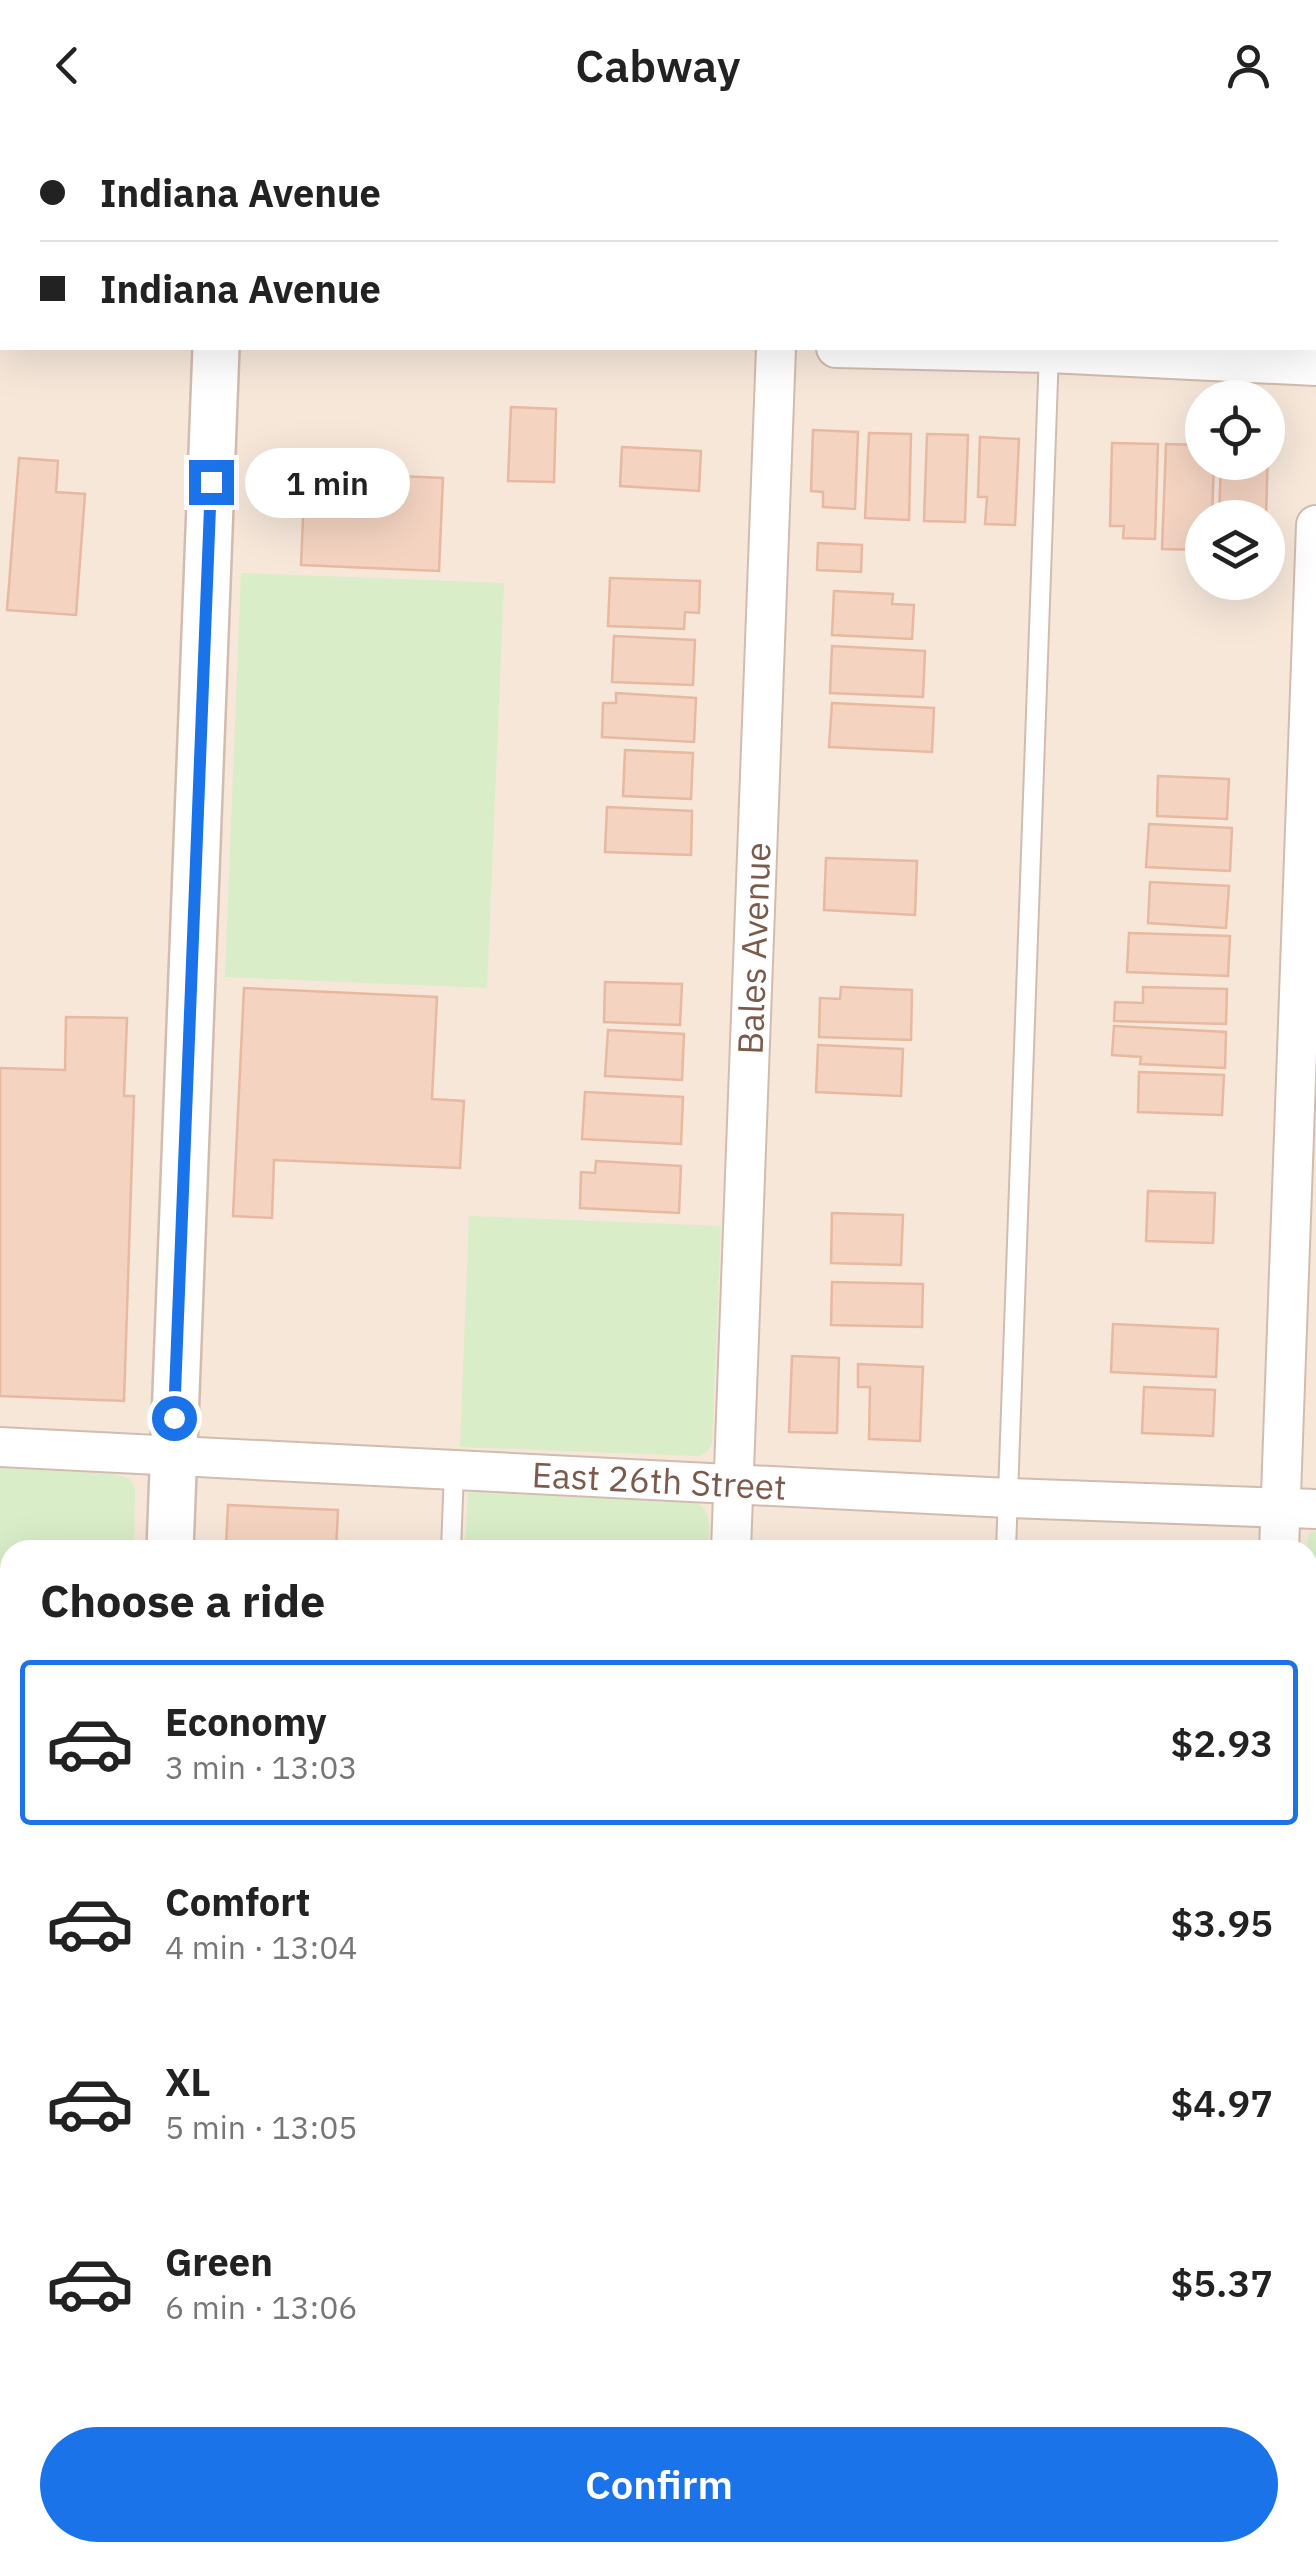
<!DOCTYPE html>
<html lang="en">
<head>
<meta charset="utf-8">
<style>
	body { margin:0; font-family:"IBM Plex Sans",sans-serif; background:#f6f6f6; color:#222; height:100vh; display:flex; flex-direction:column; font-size:38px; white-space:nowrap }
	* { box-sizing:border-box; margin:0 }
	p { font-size:32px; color:#767676 }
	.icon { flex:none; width:55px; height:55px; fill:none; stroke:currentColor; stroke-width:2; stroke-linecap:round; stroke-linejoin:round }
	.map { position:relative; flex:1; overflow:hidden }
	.drawer { position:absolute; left:0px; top:1410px; width:1318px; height:1022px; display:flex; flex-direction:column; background:#fff; border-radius:30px 30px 0 0; box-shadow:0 10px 40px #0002 }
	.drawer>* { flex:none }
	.guide { position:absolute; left:0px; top:0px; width:1318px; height:220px; box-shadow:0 10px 40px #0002; display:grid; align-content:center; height:220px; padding:0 40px; background:#fff }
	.buttons { position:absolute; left:1185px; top:250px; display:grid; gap:20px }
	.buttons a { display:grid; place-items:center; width:100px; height:100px; border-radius:50%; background:#fff; box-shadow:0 10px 40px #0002; font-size:50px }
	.end { position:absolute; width:45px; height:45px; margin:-22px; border:12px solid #1a73e8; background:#fff; box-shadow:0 0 0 5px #fff }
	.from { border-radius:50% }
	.bubble { position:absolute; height:70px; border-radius:35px; background:#fff; box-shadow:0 10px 40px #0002; font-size:32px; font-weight:600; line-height:70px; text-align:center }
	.guide b { display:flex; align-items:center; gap:35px; height:95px; font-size:38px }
	.guide b+b { border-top:2px solid #e0e0e0 }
	.guide i { width:25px; height:25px; background:#222 }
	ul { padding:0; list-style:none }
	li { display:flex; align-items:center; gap:30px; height:165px; margin:0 20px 15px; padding:0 20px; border:5px solid transparent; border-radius:10px }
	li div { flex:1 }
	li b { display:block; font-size:38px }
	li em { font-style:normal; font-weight:600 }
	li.on { border-color:#1a73e8 }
	li>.icon { width:90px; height:90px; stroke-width:1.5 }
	h2 { padding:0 40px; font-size:45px; line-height:120px }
	.cta { display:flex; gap:20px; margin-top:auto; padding:20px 40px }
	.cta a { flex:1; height:115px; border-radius:60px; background:#1a73e8; color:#fff; font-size:40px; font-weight:600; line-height:115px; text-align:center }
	header { display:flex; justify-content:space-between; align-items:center; height:130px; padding:0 40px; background:#fff; font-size:45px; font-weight:600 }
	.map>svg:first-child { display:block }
	.residential { fill:#f6e7d9; fill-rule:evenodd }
	.commercial { fill:#fee7df }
	.green { fill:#d8edc8 }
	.building { fill:#f4d3c1; stroke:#e8b9a1; stroke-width:2.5 }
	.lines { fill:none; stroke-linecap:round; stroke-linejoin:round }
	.service-casing { stroke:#d2bcaf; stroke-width:22 }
	.minor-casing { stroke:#d2bcaf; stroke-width:42 }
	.tertiary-casing { stroke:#d2bcaf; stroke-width:50 }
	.service { stroke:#fff; stroke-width:18 }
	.minor { stroke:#fff; stroke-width:38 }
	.tertiary { stroke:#fff; stroke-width:45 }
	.route { stroke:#1a73e8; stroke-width:12 }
	.labels { text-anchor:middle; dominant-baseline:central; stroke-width:10; stroke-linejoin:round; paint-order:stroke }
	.street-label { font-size:35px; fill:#7b5a4c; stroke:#fff9f2 }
</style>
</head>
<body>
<header><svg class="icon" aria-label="back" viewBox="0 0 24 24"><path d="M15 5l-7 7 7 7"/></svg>Cabway<svg class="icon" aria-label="person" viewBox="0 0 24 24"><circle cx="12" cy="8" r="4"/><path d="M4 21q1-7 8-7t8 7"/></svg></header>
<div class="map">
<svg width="1316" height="2431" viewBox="0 0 1316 2431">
	<rect width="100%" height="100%" fill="#fdf5eb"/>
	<!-- residential -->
	<path class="residential" d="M0,0h1316v2300h-8v-880h-1298v626l-10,-1zM2,2h1313v216h-1313zM1202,268h66v64h-66zM1202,388h66v64h-66z
		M714,2422l506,1v8h-504z"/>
	<!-- commercial -->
	<path class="commercial" d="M0,2045l10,1v376h-10z
		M1308,2300h8v131h-54l1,-8 45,-1z
		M172,2423h497v8h-453l-27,-1 -12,-3z"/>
	<!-- green -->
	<path class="green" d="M255,0h511l-1,2h-510z
		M241,443l263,10 -17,405 -262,-11z
		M469,1086l252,10 -9,217 -4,8 -8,5 -240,-9z
		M0,1338l115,6 15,5 5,10 -1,61h-124v75h-10z
		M468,1362l229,11c17,10 11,30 10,47h-242z
		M1316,1401v126l-8,-1v-106h-2l3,-17z"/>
	<!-- building -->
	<path class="building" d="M511,277l45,2 -2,73 -46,-1z
		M813,300l45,2 -3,77 -32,-2v-15l-12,-1z
		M869,303l42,1 -2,86 -44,-2z
		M927,304l41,1 -3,87 -41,-1z
		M980,307l39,2 -4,86 -30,-1 2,-27h-9z
		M1112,313l46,1 -3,95 -32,-1 1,-12h-14z
		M1166,314l36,1v17h12l-2,56h-10v32l-40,-1z
		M1268,316l-2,72h-47l2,-56h47z
		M622,317l79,4 -2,40 -79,-5z
		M19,328l39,3 -2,31 29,2 -9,121 -69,-5z
		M305,342l138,6 -4,93 -138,-6z
		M818,413l44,2 -1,27 -44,-2z
		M610,448l90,3 -1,32 -14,-1 -1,17 -76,-3z
		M834,461l59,3 -1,10 22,1 -2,34 -80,-4z
		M614,506l81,4 -2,45 -81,-3z
		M832,516l93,5 -2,46 -93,-4z
		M616,563l80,5 -2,44 -92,-5 1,-34h13z
		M832,573l102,5 -2,44 -103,-5z
		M625,620l68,3 -2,46 -68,-3z
		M1158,646l71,3 -2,40 -70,-3z
		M607,677l85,4 -1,44 -86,-3z
		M1149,694l83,4 -2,43 -84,-4z
		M826,728l91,3 -2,54 -91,-5z
		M1150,752l79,4 -3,42 -78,-5z
		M1129,803l101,3 -2,40 -101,-4z
		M605,852l77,2 -2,41 -76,-3z
		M841,857l71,3 -1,50 -92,-3 1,-39 20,1z
		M1143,857l84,2 -1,35 -112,-3 1,-19 28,1z
		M244,858l193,9 -5,102 32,2 -4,67 -186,-8 -2,58 -39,-2z
		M66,887l61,1 -3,78h10l-10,305 -124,-5v-328l65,2z
		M1114,896l112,6 -1,36 -85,-4 1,-7 -29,-2z
		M608,900l76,4 -2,46 -77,-4z
		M818,915l85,4 -2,47 -85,-4z
		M1139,942l85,3 -2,40 -84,-3z
		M585,962l98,5 -2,47 -99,-5z
		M596,1031l85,5 -2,47 -99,-5 1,-36 14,1z
		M1148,1061l67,2 -2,50 -67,-2z
		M832,1083l71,2 -2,50 -70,-2z
		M832,1152l91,2 -1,43 -91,-2z
		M1113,1194l105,5 -2,48 -105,-5z
		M792,1226l47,2 -2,75 -48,-1z
		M858,1234l65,3 -3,74 -51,-2 1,-52h-12z
		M1144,1257l71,3 -2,46 -71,-3z
		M228,1375l110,5 -2,40 -110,-4z
		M0,1632h10v46h-10z
		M0,1685l10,1v42l-10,-1z
		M0,1735h10v46h-10z
		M0,1789h10v48h-10z
		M0,2315h10v88h-10z
		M767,2422h91v7l-91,-4z
		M904,2422h50v9h-50z
		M980,2422h42v9h-42z"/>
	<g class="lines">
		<!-- service casing -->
		<g class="service-casing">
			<path id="service" d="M1057,2v-2
				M451,1420l3,-79
				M1006,1420l43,-1199
				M416,2431l1,-9
				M964,2431v-9"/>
		</g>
		<!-- minor casing -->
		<g class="minor-casing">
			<g id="minor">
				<path d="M783,2v-2"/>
				<path d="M836,218l213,5 267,13"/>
				<path id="s1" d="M0,1317l1008,51 308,11"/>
				<path id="s2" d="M731,1420l45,-1202"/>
				<path d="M1279,1420l37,-1025"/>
				<path d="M690,2431l1,-9"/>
				<path d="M1243,2431v-9"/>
			</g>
		</g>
		<!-- tertiary casing -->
		<g class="tertiary-casing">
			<path id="tertiary" d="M224,2v-2
				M0,187h2
				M170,1420l46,-1202
				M135,2431v-9"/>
		</g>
		<!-- service -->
		<use href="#service" class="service"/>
		<!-- minor -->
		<use href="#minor" class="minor"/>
		<!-- tertiary -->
		<use href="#tertiary" class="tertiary"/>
	</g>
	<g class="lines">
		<!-- route -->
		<path class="route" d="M174,1288l37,-936"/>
	</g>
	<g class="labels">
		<!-- street labels -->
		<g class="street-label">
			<text stroke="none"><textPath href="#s2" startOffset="602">Bales Avenue</textPath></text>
			<text stroke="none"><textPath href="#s1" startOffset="660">East 26th Street</textPath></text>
		</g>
	</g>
</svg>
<div class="buttons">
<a><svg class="icon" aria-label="locate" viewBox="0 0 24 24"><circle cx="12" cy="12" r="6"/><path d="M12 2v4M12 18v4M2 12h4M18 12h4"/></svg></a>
<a><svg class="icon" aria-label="layers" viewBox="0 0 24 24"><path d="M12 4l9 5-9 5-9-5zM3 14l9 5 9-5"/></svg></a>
</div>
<i class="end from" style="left:174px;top:1288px"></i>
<i class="end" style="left:211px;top:352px"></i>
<div class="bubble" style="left:245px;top:318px;width:165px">1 min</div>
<div class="guide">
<b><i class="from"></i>Indiana Avenue</b>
<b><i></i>Indiana Avenue</b>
</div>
<section class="drawer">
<h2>Choose a ride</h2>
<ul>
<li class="on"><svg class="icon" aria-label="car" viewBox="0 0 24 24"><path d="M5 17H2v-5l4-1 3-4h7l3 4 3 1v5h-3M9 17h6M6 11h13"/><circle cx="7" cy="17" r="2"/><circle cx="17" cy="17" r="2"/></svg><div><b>Economy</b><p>3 min · 13:03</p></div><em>$2.93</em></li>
<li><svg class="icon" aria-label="car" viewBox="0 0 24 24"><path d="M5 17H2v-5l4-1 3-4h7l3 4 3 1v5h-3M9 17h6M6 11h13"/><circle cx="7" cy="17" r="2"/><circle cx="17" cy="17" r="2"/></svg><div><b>Comfort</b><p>4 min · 13:04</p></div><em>$3.95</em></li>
<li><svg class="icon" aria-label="car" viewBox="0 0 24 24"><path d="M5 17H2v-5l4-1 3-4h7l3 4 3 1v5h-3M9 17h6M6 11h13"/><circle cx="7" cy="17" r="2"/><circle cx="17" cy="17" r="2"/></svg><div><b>XL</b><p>5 min · 13:05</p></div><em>$4.97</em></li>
<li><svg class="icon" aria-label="car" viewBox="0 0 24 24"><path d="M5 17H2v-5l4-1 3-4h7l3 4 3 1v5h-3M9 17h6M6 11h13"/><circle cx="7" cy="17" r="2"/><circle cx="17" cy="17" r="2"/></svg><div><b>Green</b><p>6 min · 13:06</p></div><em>$5.37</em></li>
</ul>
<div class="cta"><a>Confirm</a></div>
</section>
</div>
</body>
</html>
